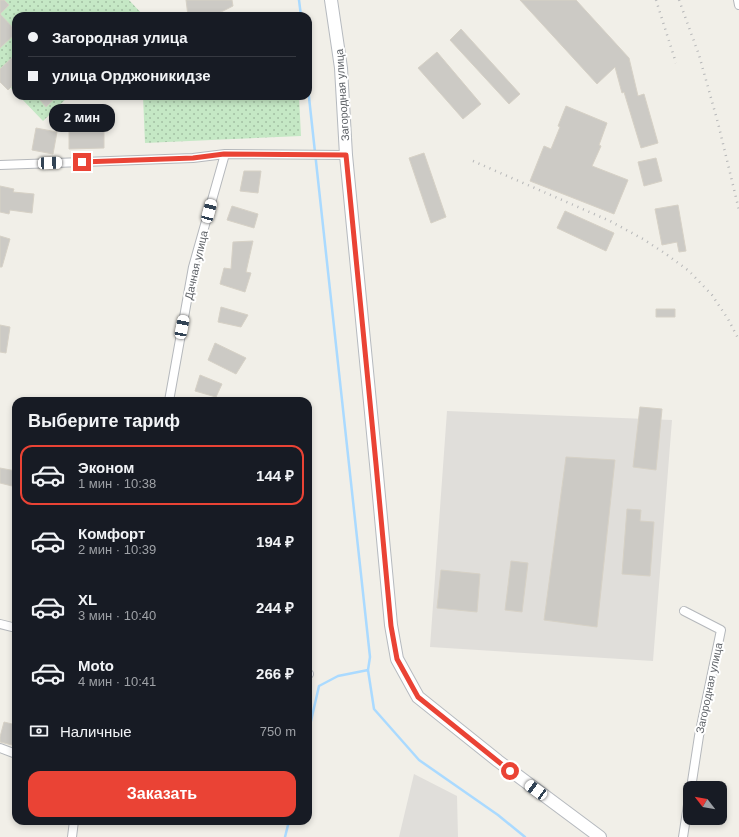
<!DOCTYPE html>
<html lang="ru">
<head>
<meta charset="utf-8">
<style>
	body { margin:0; font-family:Arial,sans-serif; background:#20242c; color:#f1f3f6; height:100vh; display:flex; flex-direction:column; font-size:15px; white-space:nowrap }
	* { box-sizing:border-box; margin:0 }
	p { font-size:13px; color:#9ea1a6 }
	.icon { flex:none; width:22px; height:22px; fill:none; stroke:currentColor; stroke-width:2; stroke-linecap:round; stroke-linejoin:round }
	.map { position:relative; flex:1; overflow:hidden }
	.drawer { position:absolute; left:12px; top:397px; width:300px; height:428px; display:flex; flex-direction:column; background:#171b24; border-radius:12px; box-shadow:0 2px 6px #0003 }
	.drawer>* { flex:none }
	.banner { position:absolute; left:12px; top:12px; width:300px; height:88px; border-radius:12px; box-shadow:0 2px 6px #0003; display:grid; align-content:center; height:88px; padding:0 16px; background:#171b24 }
	.needle { width:26px; rotate:301deg }
	.buttons { position:absolute; left:683px; top:781px; display:grid; gap:8px }
	.buttons a { display:grid; place-items:center; width:44px; height:44px; border-radius:8px; background:#171b24; box-shadow:0 2px 6px #0003; font-size:20px }
	.end { position:absolute; width:18px; height:18px; margin:-9px; border:5px solid #ea4335; background:#fff; box-shadow:0 0 0 2px #fff }
	.from { border-radius:50% }
	.bubble { position:absolute; height:28px; border-radius:12px; background:#171b24; box-shadow:0 2px 6px #0003; font-size:13px; font-weight:800; line-height:28px; text-align:center }
	.car { position:absolute; width:12px; height:24px; margin:-12px -6px; border-radius:5px; box-shadow:0 0 3px 1px #0007; background:linear-gradient(#fff 24%,#345 0 40%,#fff 0 76%,#345 0 86%,#fff 0) }
	.banner b { display:flex; align-items:center; gap:14px; height:38px; font-size:15px }
	.banner b+b { border-top:1px solid #363941 }
	.banner i { width:10px; height:10px; background:#f1f3f6 }
	ul { padding:0; list-style:none }
	li { display:flex; align-items:center; gap:12px; height:60px; margin:0 8px 6px; padding:0 8px; border:2px solid transparent; border-radius:12px }
	li div { flex:1 }
	li b { display:block; font-size:15px }
	li em { font-style:normal; font-weight:800 }
	li.on { border-color:#ea4335 }
	li>.icon { width:36px; height:36px; stroke-width:1.5 }
	h2 { padding:0 16px; font-size:18px; line-height:48px }
	.pay { display:flex; align-items:center; gap:10px; height:44px; padding:0 16px; font-size:15px }
	.pay p { margin-inline-start:auto }
	.action { display:flex; gap:8px; margin-top:auto; padding:8px 16px }
	.action a { flex:1; height:46px; border-radius:12px; background:#ea4335; color:#fff; font-size:16px; font-weight:800; line-height:46px; text-align:center }
	.map>svg:first-child { display:block }
	.industrial { fill:#e0deda }
	.garden { fill:url(#garden-dots) }
	.lines { fill:none; stroke-linecap:round; stroke-linejoin:round }
	.stream { stroke:#aadaff; stroke-width:2.5 }
	.building { fill:#cccac5; stroke:#d6d1c6 }
	.street-casing { stroke:#b5b8bc; stroke-width:10 }
	.secondary-casing { stroke:#b6babf; stroke-width:14 }
	.street { stroke:#fff; stroke-width:8 }
	.secondary { stroke:#fff; stroke-width:12 }
	.rail { stroke:#b6b7b8; stroke-width:2.5; stroke-dasharray:1 5; stroke-linecap:butt }
	.route { stroke:#ea4335; stroke-width:5 }
	.labels { text-anchor:middle; dominant-baseline:central; stroke-width:4; stroke-linejoin:round; paint-order:stroke }
	.street-label { font-size:11px; fill:#5f6368; stroke:#fff }
</style>
</head>
<body>
<div class="map">
<svg width="739" height="837" viewBox="0 0 739 837">
	<defs>
		<pattern id="garden-dots" width="8" height="8" patternUnits="userSpaceOnUse"><rect width="8" height="8" fill="#c5e8c5"/><path d="M2 2h.1M6 6h.1" fill="none" stroke="#a3c0a4" stroke-width="1.8" stroke-linecap="round"/></pattern>
	</defs>
	<rect width="100%" height="100%" fill="#f1efe8"/>
	<!-- industrial -->
	<path class="industrial" d="M447,411l225,9 -19,241 -223,-14z
		M414,774l43,22 1,41h-59z"/>
	<!-- garden -->
	<path class="garden" d="M0,0h129l15,16h-128v77l-16,-16z
		M19,96h50l-26,25z
		M143,96h156l2,40 -156,7z"/>
	<g class="lines">
		<!-- stream -->
		<path class="stream" d="M299,0l2,16
			M308,88l62,569 -2,13 6,39 45,51 79,55 27,22
			M308,734l11,-48 19,-10 30,-6
			M285,837l4,-16"/>
	</g>
	<!-- building -->
	<path class="building" d="M0,0h4l5,5 -9,9z
		M186,0h46l1,6 -20,10h-25z
		M520,0h56l53,58 9,38 6,-2 14,49 -17,5 -17,-56 -2,1 -7,-26 -18,17z
		M0,14l16,17v2l-16,15z
		M461,29l59,65 -11,10 -59,-64z
		M437,52l44,52 -18,15 -45,-51z
		M16,54v28l-8,8 -8,-8v-13z
		M44,96h13l-11,11 -6,-7z
		M566,106l41,17 -8,22 2,1 -9,20 36,14 -14,34 -84,-33 14,-35 7,3 9,-22 -2,-1z
		M36,128l21,4 -4,22 -21,-4z
		M69,131h35v17l-35,1z
		M424,153l22,64 -15,6 -22,-65z
		M656,158l6,23 -18,5 -6,-24z
		M244,171h17l-3,22 -18,-2z
		M0,186l14,3 -1,3 21,2 -2,19 -22,-3 -1,4 -9,-2z
		M678,205l8,46 -7,1 -2,-10 -15,3 -7,-36z
		M232,206l26,8 -4,14 -27,-8z
		M565,211l49,22 -8,18 -49,-23z
		M0,236l10,3 -8,28h-2z
		M253,241l-7,31 5,1 -6,19 -25,-8 4,-16 7,1 2,-27z
		M221,307l27,8 -7,12 -23,-5z
		M656,309h19v8h-19z
		M0,325l10,2 -4,26 -6,-1z
		M215,343l31,15 -10,16 -28,-14z
		M200,375l22,9 -6,13 -21,-6z
		M640,407l22,2 -6,61 -23,-3z
		M566,457l49,3 -18,167 -53,-7z
		M0,468l16,3v16l-16,-4z
		M627,509l14,1 -1,11 14,1 -4,54 -28,-2z
		M511,561l17,2 -6,49 -17,-2z
		M441,570l39,4 -3,38 -40,-4z
		M4,722l12,3v21l-16,-4v-5z"/>
	<g class="lines">
		<!-- street casing -->
		<g class="street-casing">
			<path id="street" d="M738,0l1,5
				M0,165l193,-7 32,-4 121,1
				M169,401l24,-134 32,-113
				M684,611l37,19 -22,106 -8,52
				M0,624l16,4
				M308,674h1
				M0,748l16,6
				M72,837l2,-16
				M683,837l7,-45"/>
		</g>
		<!-- secondary casing -->
		<g class="secondary-casing">
			<path id="secondary" d="M331,0l10,68 5,87 30,309 15,161 6,34 21,38 80,64 102,76"/>
		</g>
		<!-- street -->
		<use href="#street" class="street"/>
		<!-- secondary -->
		<use href="#secondary" class="secondary"/>
		<!-- rail -->
		<path class="rail" d="M656,0l20,63
			M679,0l20,55 19,68 21,87
			M473,161l137,60 33,18 23,15 23,17 23,24 16,24 11,21"/>
	</g>
	<g class="lines">
		<!-- route -->
		<path class="route" d="M82,162l111,-4 31,-4 122,1 30,309 15,162 6,33 21,38 92,74"/>
	</g>
	<g class="labels">
		<!-- street labels -->
		<g class="street-label">
			<text transform="translate(342 95) rotate(-94)">Загородная улица</text>
			<text transform="translate(196 265) rotate(-77)">Дачная улица</text>
			<text transform="translate(709 688) rotate(-78)">Загородная улица</text>
		</g>
	</g>
</svg>
<div class="buttons">
<a><svg class="needle" viewBox="-14 -14 28 28"><path d="M0-13l5 13h-10z" fill="#e53935"/><path d="M0 13l5-13h-10z" fill="#9ea1a6"/></svg></a>
</div>
<i class="end from" style="left:510px;top:771px"></i>
<i class="end" style="left:82px;top:162px"></i>
<div class="bubble" style="left:49px;top:104px;width:66px">2 мин</div>
<i class="car" style="left:50px;top:163px;rotate:88deg"></i>
<i class="car" style="left:209px;top:211px;rotate:15deg"></i>
<i class="car" style="left:182px;top:327px;rotate:11deg"></i>
<i class="car" style="left:536px;top:790px;rotate:306deg"></i>
<div class="banner">
<b><i class="from"></i>Загородная улица</b>
<b><i></i>улица Орджоникидзе</b>
</div>
<section class="drawer">
<h2>Выберите тариф</h2>
<ul>
<li class="on"><svg class="icon" aria-label="car" viewBox="0 0 24 24"><path d="M5 17H2v-5l4-1 3-4h7l3 4 3 1v5h-3M9 17h6M6 11h13"/><circle cx="7" cy="17" r="2"/><circle cx="17" cy="17" r="2"/></svg><div><b>Эконом</b><p>1 мин · 10:38</p></div><em>144 ₽</em></li>
<li><svg class="icon" aria-label="car" viewBox="0 0 24 24"><path d="M5 17H2v-5l4-1 3-4h7l3 4 3 1v5h-3M9 17h6M6 11h13"/><circle cx="7" cy="17" r="2"/><circle cx="17" cy="17" r="2"/></svg><div><b>Комфорт</b><p>2 мин · 10:39</p></div><em>194 ₽</em></li>
<li><svg class="icon" aria-label="car" viewBox="0 0 24 24"><path d="M5 17H2v-5l4-1 3-4h7l3 4 3 1v5h-3M9 17h6M6 11h13"/><circle cx="7" cy="17" r="2"/><circle cx="17" cy="17" r="2"/></svg><div><b>XL</b><p>3 мин · 10:40</p></div><em>244 ₽</em></li>
<li><svg class="icon" aria-label="car" viewBox="0 0 24 24"><path d="M5 17H2v-5l4-1 3-4h7l3 4 3 1v5h-3M9 17h6M6 11h13"/><circle cx="7" cy="17" r="2"/><circle cx="17" cy="17" r="2"/></svg><div><b>Moto</b><p>4 мин · 10:41</p></div><em>266 ₽</em></li>
</ul>
<div class="pay"><svg class="icon" aria-label="cash" viewBox="0 0 24 24"><path d="M3 7h18v10H3z"/><circle cx="12" cy="12" r="2"/></svg>Наличные<p>750 m</p></div>
<div class="action"><a>Заказать</a></div>
</section>
</div>
</body>
</html>
